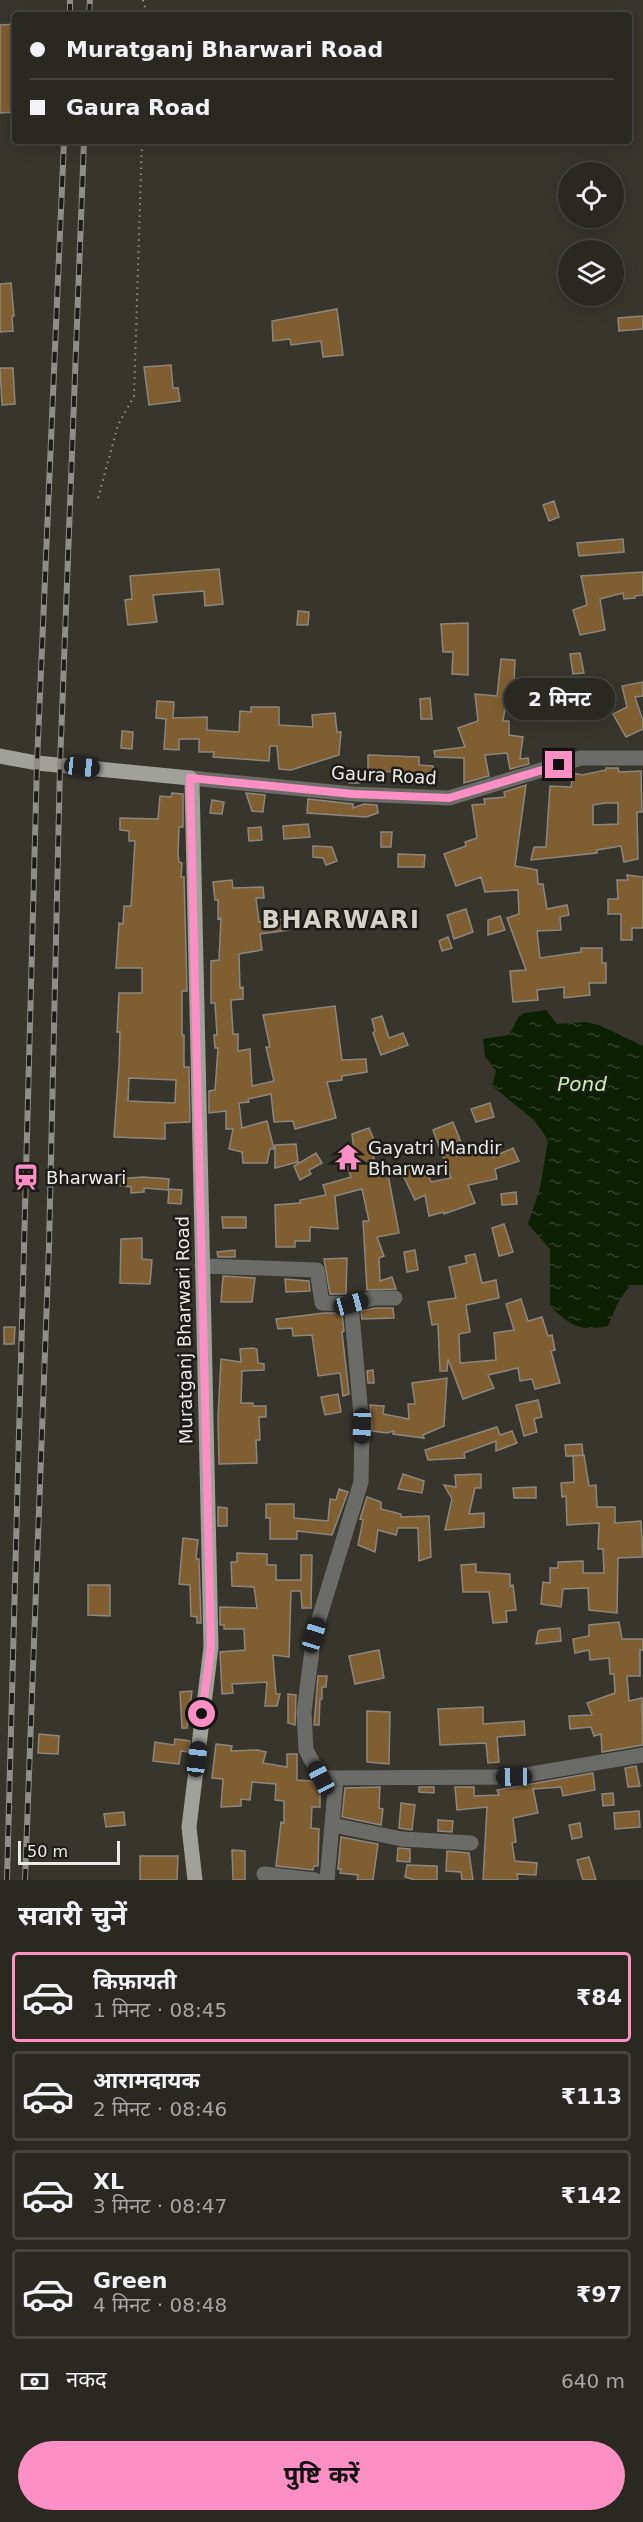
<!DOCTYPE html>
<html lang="hi">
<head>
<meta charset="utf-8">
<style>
	body { margin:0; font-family:"DejaVu Sans","Noto Sans Devanagari",sans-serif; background:#35342e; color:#f1f3f6; height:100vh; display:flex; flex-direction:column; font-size:22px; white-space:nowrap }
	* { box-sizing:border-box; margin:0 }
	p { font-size:20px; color:#a5a6a5 }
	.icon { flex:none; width:33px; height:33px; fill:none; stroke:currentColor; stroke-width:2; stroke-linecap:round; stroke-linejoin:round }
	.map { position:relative; height:1880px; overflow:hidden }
	.side { display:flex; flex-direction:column; background:#292821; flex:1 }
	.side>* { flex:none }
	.top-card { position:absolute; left:12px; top:12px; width:620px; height:132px; border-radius:6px; box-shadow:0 3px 15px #0003,0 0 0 2px #45443f; display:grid; align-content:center; height:132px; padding:0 18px; background:#292821 }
	.tools { position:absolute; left:558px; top:162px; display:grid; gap:12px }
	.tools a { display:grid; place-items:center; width:66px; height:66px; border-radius:50%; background:#292821; box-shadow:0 3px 15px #0003,0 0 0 2px #45443f; font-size:30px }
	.scale { position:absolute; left:18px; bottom:15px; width:102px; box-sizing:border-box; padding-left:6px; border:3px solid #ecebe5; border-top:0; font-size:16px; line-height:21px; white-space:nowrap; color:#ecebe5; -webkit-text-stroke:4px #1d1c18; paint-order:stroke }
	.end { position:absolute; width:27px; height:27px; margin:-14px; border:8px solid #fc8fc3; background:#111; box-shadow:0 0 0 3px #111 }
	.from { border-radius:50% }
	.bubble { position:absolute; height:42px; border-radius:21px; background:#292821; box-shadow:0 3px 15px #0003,0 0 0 2px #45443f; font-size:20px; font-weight:700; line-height:42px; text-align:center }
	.car { position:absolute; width:18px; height:36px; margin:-18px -9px; border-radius:8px; box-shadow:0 0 4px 2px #0007; background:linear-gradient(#222 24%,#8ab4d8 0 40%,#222 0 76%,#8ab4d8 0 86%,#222 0) }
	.top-card b { display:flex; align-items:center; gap:21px; height:57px; font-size:22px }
	.top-card b+b { border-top:2px solid #45443f }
	.top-card i { width:15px; height:15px; background:#f1f3f6 }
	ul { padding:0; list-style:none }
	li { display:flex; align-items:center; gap:18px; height:90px; margin:0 12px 9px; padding:0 6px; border:3px solid #45443f; border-radius:6px }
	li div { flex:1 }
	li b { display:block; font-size:22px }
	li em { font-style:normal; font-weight:700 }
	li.selected { border-color:#fc8fc3 }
	li>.icon { width:54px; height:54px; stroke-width:1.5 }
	h2 { padding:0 18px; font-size:27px; line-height:72px }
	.pay { display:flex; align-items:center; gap:15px; height:66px; padding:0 18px; font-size:22px }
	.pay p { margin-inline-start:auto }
	.button { display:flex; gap:12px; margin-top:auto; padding:12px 18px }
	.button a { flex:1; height:69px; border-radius:36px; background:#fc8fc3; color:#111; font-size:24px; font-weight:700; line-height:69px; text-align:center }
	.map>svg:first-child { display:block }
	.water { fill:url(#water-ripples) }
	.building { fill:#7f5e31; stroke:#8d867d; stroke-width:1.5; fill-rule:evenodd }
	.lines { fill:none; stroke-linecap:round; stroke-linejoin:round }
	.path { stroke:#94928b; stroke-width:2; stroke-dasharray:1.5 4.5; stroke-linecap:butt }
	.minor { stroke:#6b6c67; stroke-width:15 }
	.major { stroke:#a0a199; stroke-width:15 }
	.rail-casing { stroke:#8f8e86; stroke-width:6 }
	.rail { stroke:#1d1c18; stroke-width:4; stroke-dasharray:11; stroke-linecap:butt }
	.route { stroke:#fc8fc3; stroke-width:8 }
	.labels { text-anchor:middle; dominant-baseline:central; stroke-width:5; stroke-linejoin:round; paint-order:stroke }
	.street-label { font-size:18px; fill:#ecebe5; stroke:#1d1c18 }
	.poi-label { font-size:18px; fill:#ecebe5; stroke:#1d1c18; text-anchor:start }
	.water-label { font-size:20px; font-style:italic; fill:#c5f4ae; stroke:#1d1c18 }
	.district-label { font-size:24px; font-weight:bold; letter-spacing:1.5px; fill:#d4d1c6; stroke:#1d1c18 }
</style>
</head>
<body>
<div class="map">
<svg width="643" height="1880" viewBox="0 0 643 1880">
	<defs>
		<pattern id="water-ripples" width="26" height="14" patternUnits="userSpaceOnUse" patternTransform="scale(1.5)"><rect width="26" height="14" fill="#0c2002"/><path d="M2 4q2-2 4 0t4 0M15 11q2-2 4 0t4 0" fill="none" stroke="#304127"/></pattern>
	</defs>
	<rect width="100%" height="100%" fill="#37352c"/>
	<!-- water -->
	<path class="water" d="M546,1010l11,14 28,-2 14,3 44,21v239h-12l-12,15 -11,26c-29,6 -38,-1 -58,-20v-57l-22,-25 12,-36 8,-48 -14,-20 -42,-34 4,-15 -11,-15 -2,-17 26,-4 11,-21z"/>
	<!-- building -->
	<path class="building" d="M15,24v88l-15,1v-88z
		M11,283l3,33h-2l1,15 -13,1v-48z
		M337,309l6,46 -20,2 -2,-16 -30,4 -1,-6 -17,2 -1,-20z
		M643,316v13l-24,2 -1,-13z
		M171,365l2,23h5l2,13 -31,4 -5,-38z
		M0,368h13l2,36 -13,1z
		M554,501l5,16 -10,4 -6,-16z
		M623,539l1,13 -45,4 -2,-13z
		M219,569l4,35 -18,2 -1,-15 -51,4 4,27 -29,3 -3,-25 7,-1 -2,-23z
		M643,572v23l-8,1v2l-11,1 -1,-6 -23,6 5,31 -25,5 -7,-25 14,-5 -6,-29z
		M298,611l11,1 -1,13h-11z
		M468,623v52l-16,-1 1,-22h-10l-2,-28z
		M580,653l4,20 -11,1 -3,-20z
		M501,659l14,1 -1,23 34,3 -1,13 -40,-2 -4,24h6v14l14,2 -3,22 8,-1 1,6 -19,5 -3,-16 -22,2 4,21 -25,7v-25l-29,-1 -1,-6 31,-4 -7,-19 20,-7 -3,-27 22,2z
		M643,682v14l-8,1 8,24v8l-17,8 -13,-23 14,-7 -5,-21z
		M430,698l2,21h-11l-1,-20z
		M157,701l17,1 -1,16 34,-1v13l32,2 1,-21 11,1v-5h28v18l34,2 -1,-12 23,-2 2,19h4l-2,23 -48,15 -12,-1 -2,-23h-7l-1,15 -56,-4 1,-5h-15v-13h-20v11l-15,-1 2,-30 -10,-1z
		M122,731l11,1 -1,17 -11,-1z
		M368,755l51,2v8l14,1 -1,13 -31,-3v-4l-33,-1z
		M606,768h12l1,4 22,-1 1,41h-5l1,47 -14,3 -3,-16 -24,4v3l-66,7 3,-13h12l4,-61 21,1 2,-14 9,2 24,-5zM605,803h13v21l-25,1v-20z
		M349,771h11l-1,12h-10z
		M526,785l-11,81 22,4 1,14h5l4,25 20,-4 2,10 -9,2 1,13 -24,1 3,27 41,-6v-4h21v15h4v20h-17l1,12 -26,3v-11l-27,3 1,10 -25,2 -3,-31 16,-1 -19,-52 12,-4 -1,-24 -33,2 -4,-15 -25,9 -12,-32 22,-8 -1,-4 12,-4 -5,-33 13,-1 -1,-5 21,-2 -1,-5z
		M172,793l11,1v33h-4l-1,27 1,8 3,1 -1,14h3l3,114h-5v44h2v32h5l1,55 -25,1v16l-51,-2 5,-72 1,-33h-3l2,-39h23v-25h-26l3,-45 4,1 1,-18h7l4,-65h-6v-10l-9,-1v-12l38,1 2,-23 11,1zM129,1078l47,2 -1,23 -47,-2z
		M246,793l19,2 -2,17 -11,-1z
		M308,799l45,5v4l11,-4 13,1 1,8 -12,4 -59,-4z
		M212,800l12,2 -2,12 -12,-1z
		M308,824l2,13 -26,2 -1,-13z
		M261,827l1,13 -13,1 -1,-13z
		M381,832h11l-1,15h-10z
		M313,846l19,1 5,14 -11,4 -3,-7 -10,-1z
		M398,854l27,1 -1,12h-26z
		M627,875l16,2v51h-11v12h-11v-26h-13v-15h10l-1,-19h11z
		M232,880l1,8 30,-1 1,11h-8l3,24 29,-3 1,11 -29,4 2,16 -23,4 1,34 3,-1v12l-12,1 2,34h5v17l12,-2 2,37 22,-5 -8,-34h4l-7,-32 72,-9 7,54 24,-1 1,13 -25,4v4l-15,2 9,36 -41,11 -2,-8 -19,1 -3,-28 -23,5 1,3 -10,1 3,25 25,-7 7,28h-4l-3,14h-24l-1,-11 -13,-3 4,-20h-7v-18l-17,2v-22l6,-1 3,-42h-3l-1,-13h3l-2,-32h-4v-42l8,-1 2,-42 -3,1v-19h-3l-2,-18z
		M466,909l7,23 -19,7 -7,-24z
		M500,916l5,14 -17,5v-15z
		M448,937l4,11 -10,3 -3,-10z
		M382,1016l7,22 14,-5 5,12 -27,10 -8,-22 2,-2 -3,-12z
		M490,1103l4,14 -18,5 -5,-13z
		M453,1122l13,33 23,-8 4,10 20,-9 6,13 -24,8 2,10 -29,6 7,18 -31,11v-2l-15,4 -4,-21 -10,5 -14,-29 23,-8 7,19 20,-4 -18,-48z
		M369,1128l5,12 -5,2 8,26h2l2,7 7,-1 11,59 -22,4 7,19 -5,2 1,23 12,-4 4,12 -29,1 -4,-69h6l-7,-32 -27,7 3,33 -28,-2v14h-15v6h-19l-1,-42 25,-2v-3l26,-5 -3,-10 28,-8 -8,-23 11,-4 -2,-16z
		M296,1144l2,18 -23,6v-23z
		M316,1153l6,10 -13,7 2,4 -11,6 -6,-14z
		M143,1177l26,2 -1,11 -24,-2v4l-13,1v-6l-14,-2v-6z
		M169,1189l13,1 -1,14 -13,-1z
		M516,1192l1,12 -15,1 -1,-11z
		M222,1217h24v11h-23z
		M504,1224l9,28 -14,4 -7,-28z
		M142,1238v21l10,1 -2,24 -30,-1 1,-44z
		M235,1250v7h-17l-1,-5z
		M415,1250l3,20 -11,2 -3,-20z
		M475,1254l7,29 14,-3 3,18 -33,7 4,27 -11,2 1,29 36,-3 -2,-27 20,-3 -8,-26 15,-5 7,22 14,-4 6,19 4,-1 3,15 -4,1 9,32 -25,6 -3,-10 -12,2 -2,-13 -30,7 6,13 -31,11 -15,-40 -1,12h-7l-2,-47 -6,1 -4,-23 28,-4 -7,-31 18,-4 -2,-7z
		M347,1258l-1,36h-16l-6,-35z
		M223,1276l32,2 -3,24h-31z
		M285,1279l24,2 1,10 -24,1z
		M375,1308h18l1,10 -32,1 -1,-8z
		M324,1313h18l2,18 -2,1 7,62 -6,2 -3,-23 -22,3 -6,-41 -19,1 -1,-8 -14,1 -2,-10z
		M4,1327h11l-1,17h-10z
		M253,1348l4,1 1,14 6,1v6l-22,1 -1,32h12v3h13v11h-7l1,23h-4l1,23 -38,1 -1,-47 3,-58 20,3 -1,-13z
		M373,1370l1,13h-6l-1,-12z
		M447,1378l-3,48 -21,9 1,3 -31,-4 1,-3 -7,2 -15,-2 -2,-26 14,1 -1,8 26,5 -1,-15h7l-3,-21z
		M338,1394l3,18 -16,3 -4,-18z
		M538,1400l4,17 -8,2 3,13 -13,4 -8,-31z
		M497,1427l3,8 12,-4 5,12 -21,8v-10l-32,12 1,5 -37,2 -3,-10z
		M582,1444l1,11 -17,1 -1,-11z
		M584,1455l5,31 7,-1 1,22h18v16l26,-2 2,36 -25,1 -1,55 -28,-3 -1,-22 -25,1 -2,18 -20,-3 2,-22 7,1v-15h8v-6l25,-1v12h21l-1,-24h-5l1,-26 -32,2 -1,-29 -4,1 -1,-14 13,-1 -1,-26z
		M403,1474l21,7 -2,12 -24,-4z
		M481,1474v14h-6l-6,26 15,-1v14l-39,3 7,-31 -8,-14 12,2 -1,-12z
		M536,1487v11h-22l-1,-10z
		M339,1489l9,3 -16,43 -35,-4v8h-27v-21h-4v-14h28v14l34,3 2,-22 6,1z
		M367,1497l14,5v7l20,5v3l28,-1 2,41 -12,4 -1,-33h-20l-2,7 -18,-5 -3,22 -17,-7 5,-25 -3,-1z
		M218,1507l9,1v18h-9z
		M183,1538l15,2 -2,19h3l2,64h-4v-6l-6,-1 -1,-31 -11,-1z
		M237,1553l30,1v11h9v15h25v-25h11l-1,53h-9l-1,-17h-10l-2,66 -16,-2 3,39h4l-3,12h-12l2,-24 -35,2 1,9 -11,1 -2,-42 25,-2 -1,-21h-20v-4h-4v-18l37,1 -3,-21 -22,-1 -1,-24h6z
		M476,1564v8l34,2v12l3,-1 3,25 -10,1 1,11 -14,1 -4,-31h-26l-2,-27z
		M88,1585h22v31l-22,-1z
		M619,1622l3,17h21v11h-3v26h-13l2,25 13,-3 1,47 -41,7 -1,-18 -7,2 -3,-9 -21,2 -1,-13 23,-1 -5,-12 28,-10 -1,-19h-4l-1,-16 -19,2 -1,-10 -14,3 -2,-14 16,-3v-11z
		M560,1628l1,13 -25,3 2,-12 2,-2z
		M379,1650l5,28 -29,6 -6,-28z
		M318,1676h9l-1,11h-4v12h-2l-1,26h-5z
		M192,1691l-5,37h-5l-2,-36z
		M288,1694l8,1 -1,30 -7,-2z
		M483,1707v17l41,-3 1,14 -28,2 2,25 -11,1 -2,-20 -46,2 -2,-36z
		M367,1711l23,1 -1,52 -22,-2z
		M39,1734l20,2 -1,18 -20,-1z
		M175,1739l15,2 -2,11 -7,-1 -2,13 -26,-3 2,-19 19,3z
		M216,1744l16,2 -1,5 27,-1 8,2 -3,11 24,4v-13h10v26l14,1 9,7v19h-8l-1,21 8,1 -1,37h-4l-1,4 -37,-4 5,-44 3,1v-22l-9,-1 1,-16 -24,-2 -2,18 -9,-1v7l-20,1 2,-28 -11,-1z
		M636,1766l4,20 -12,1 -3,-19z
		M593,1773l2,17 -32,6 -2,-9 -28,2 5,24 -25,5 3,24 -4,1 3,18 22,2 -1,12 -19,-1 1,6h-35l4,-73 -30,3 -2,-23h19v9l25,-1 -2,-5z
		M380,1787l-1,21 4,1 -2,16 -39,-8 3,-29z
		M419,1787h15v6l-15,-1z
		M613,1793l1,12 -11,1 -1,-12z
		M401,1803l14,2 -3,25 -13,-2z
		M639,1811l1,16 -25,2 -1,-16z
		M124,1812l1,13 -19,2 -2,-13z
		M438,1820l15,1 -1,11 -14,-1z
		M580,1823l2,14 -10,2 -3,-14z
		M341,1837l37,7 -5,36h-16l1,-5 -18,-2 1,-4h-3z
		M398,1848l12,1v13l-13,-1z
		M232,1850l13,1v29h-12z
		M447,1851l22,2 4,27h-11l-1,-8 -15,-1z
		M140,1856h38l-1,24h-37z
		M589,1857l7,23h-13l-6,-20z
		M407,1865l30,1v14h-22l-10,-3z"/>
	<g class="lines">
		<!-- path -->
		<path class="path" d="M143,0l4,15
			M98,498l20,-73 16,-29 8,-255"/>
		<!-- minor -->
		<path class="minor" d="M190,778l163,16 96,4 132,-40h62
			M202,1266l115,4 5,33 29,1 23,-6h21
			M351,1304l11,122 -1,56 -47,153 -10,77 2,38 15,28 193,-1 129,-22
			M333,1825l69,14 69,4
			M264,1874l51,6
			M327,1880l9,-100"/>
		<!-- major -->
		<path class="major" d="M0,756l37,7 153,15 2,4 19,865 -22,180 6,53"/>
		<!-- rail casing -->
		<g class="rail-casing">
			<path id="rail" d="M70,15v-15
				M89,15l1,-15
				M7,1880l30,-1117 27,-622
				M25,1880l24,-634 11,-481 24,-624"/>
		</g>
		<!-- rail -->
		<use href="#rail" class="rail"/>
	</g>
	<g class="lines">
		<!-- route -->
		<path class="route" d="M202,1714l9,-67 -21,-869 163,16 96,4 110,-33"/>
	</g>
	<!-- icons -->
	<defs>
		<g id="temple-bare" transform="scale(2.07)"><path d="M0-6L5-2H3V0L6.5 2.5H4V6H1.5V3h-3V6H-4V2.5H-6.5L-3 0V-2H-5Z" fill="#fc8fc3" stroke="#1d1c18" stroke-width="2.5" paint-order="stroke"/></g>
		<g id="station-bare" transform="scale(2.07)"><path d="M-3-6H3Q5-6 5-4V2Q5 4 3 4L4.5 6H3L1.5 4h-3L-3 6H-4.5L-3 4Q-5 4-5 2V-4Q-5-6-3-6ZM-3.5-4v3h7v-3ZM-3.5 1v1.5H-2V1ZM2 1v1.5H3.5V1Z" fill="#fc8fc3" stroke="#1d1c18" stroke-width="2.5" paint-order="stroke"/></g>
	</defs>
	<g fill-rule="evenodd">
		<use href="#temple-bare" x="348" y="1157"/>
		<use href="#station-bare" x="26" y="1177"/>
	</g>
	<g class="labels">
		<!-- street labels -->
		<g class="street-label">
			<text transform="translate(384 775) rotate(3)">Gaura Road</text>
			<text transform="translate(184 1330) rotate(-91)">Muratganj Bharwari Road</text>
		</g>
		<!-- poi labels -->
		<g class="poi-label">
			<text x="368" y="1147">Gayatri Mandir<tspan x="368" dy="21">Bharwari</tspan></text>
			<text x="46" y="1177">Bharwari</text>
		</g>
		<!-- water labels -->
		<g class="water-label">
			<text x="582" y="1084">Pond</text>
		</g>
		<!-- district labels -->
		<g class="district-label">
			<text x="341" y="920">BHARWARI</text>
		</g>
	</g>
</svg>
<div class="tools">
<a><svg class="icon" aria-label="locate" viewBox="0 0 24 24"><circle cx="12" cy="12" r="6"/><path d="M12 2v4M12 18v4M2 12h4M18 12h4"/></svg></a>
<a><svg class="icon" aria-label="layers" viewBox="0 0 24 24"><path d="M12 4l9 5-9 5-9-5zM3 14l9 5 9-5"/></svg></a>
</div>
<div class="scale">50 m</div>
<i class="end from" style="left:202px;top:1714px"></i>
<i class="end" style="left:559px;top:765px"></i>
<div class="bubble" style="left:504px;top:678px;width:111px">2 मिनट</div>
<i class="car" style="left:82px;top:767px;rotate:96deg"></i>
<i class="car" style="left:351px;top:1304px;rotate:75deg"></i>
<i class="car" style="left:362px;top:1426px;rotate:182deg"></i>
<i class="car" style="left:314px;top:1635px;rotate:17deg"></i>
<i class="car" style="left:197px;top:1759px;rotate:7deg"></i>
<i class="car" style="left:514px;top:1777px;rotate:269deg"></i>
<i class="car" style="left:321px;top:1778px;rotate:332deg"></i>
<div class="top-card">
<b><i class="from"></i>Muratganj Bharwari Road</b>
<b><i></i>Gaura Road</b>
</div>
</div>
<section class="side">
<h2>सवारी चुनें</h2>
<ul>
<li class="selected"><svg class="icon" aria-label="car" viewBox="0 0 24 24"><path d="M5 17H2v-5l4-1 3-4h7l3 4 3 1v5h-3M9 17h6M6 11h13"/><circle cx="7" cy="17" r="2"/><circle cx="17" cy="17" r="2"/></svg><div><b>किफ़ायती</b><p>1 मिनट · 08:45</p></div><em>₹84</em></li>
<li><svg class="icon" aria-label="car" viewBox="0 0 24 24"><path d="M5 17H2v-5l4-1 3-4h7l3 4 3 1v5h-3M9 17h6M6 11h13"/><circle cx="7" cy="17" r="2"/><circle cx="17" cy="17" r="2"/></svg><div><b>आरामदायक</b><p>2 मिनट · 08:46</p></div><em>₹113</em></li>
<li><svg class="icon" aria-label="car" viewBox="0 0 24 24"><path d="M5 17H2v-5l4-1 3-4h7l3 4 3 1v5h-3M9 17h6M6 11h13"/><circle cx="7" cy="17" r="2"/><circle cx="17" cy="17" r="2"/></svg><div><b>XL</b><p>3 मिनट · 08:47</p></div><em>₹142</em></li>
<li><svg class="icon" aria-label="car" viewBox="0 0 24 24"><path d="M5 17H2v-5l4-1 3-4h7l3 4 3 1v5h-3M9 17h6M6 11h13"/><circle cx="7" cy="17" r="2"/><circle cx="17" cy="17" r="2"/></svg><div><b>Green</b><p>4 मिनट · 08:48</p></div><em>₹97</em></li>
</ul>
<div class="pay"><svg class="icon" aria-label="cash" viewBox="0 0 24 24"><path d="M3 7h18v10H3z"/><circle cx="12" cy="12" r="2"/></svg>नकद<p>640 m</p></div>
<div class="button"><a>पुष्टि करें</a></div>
</section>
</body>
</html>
